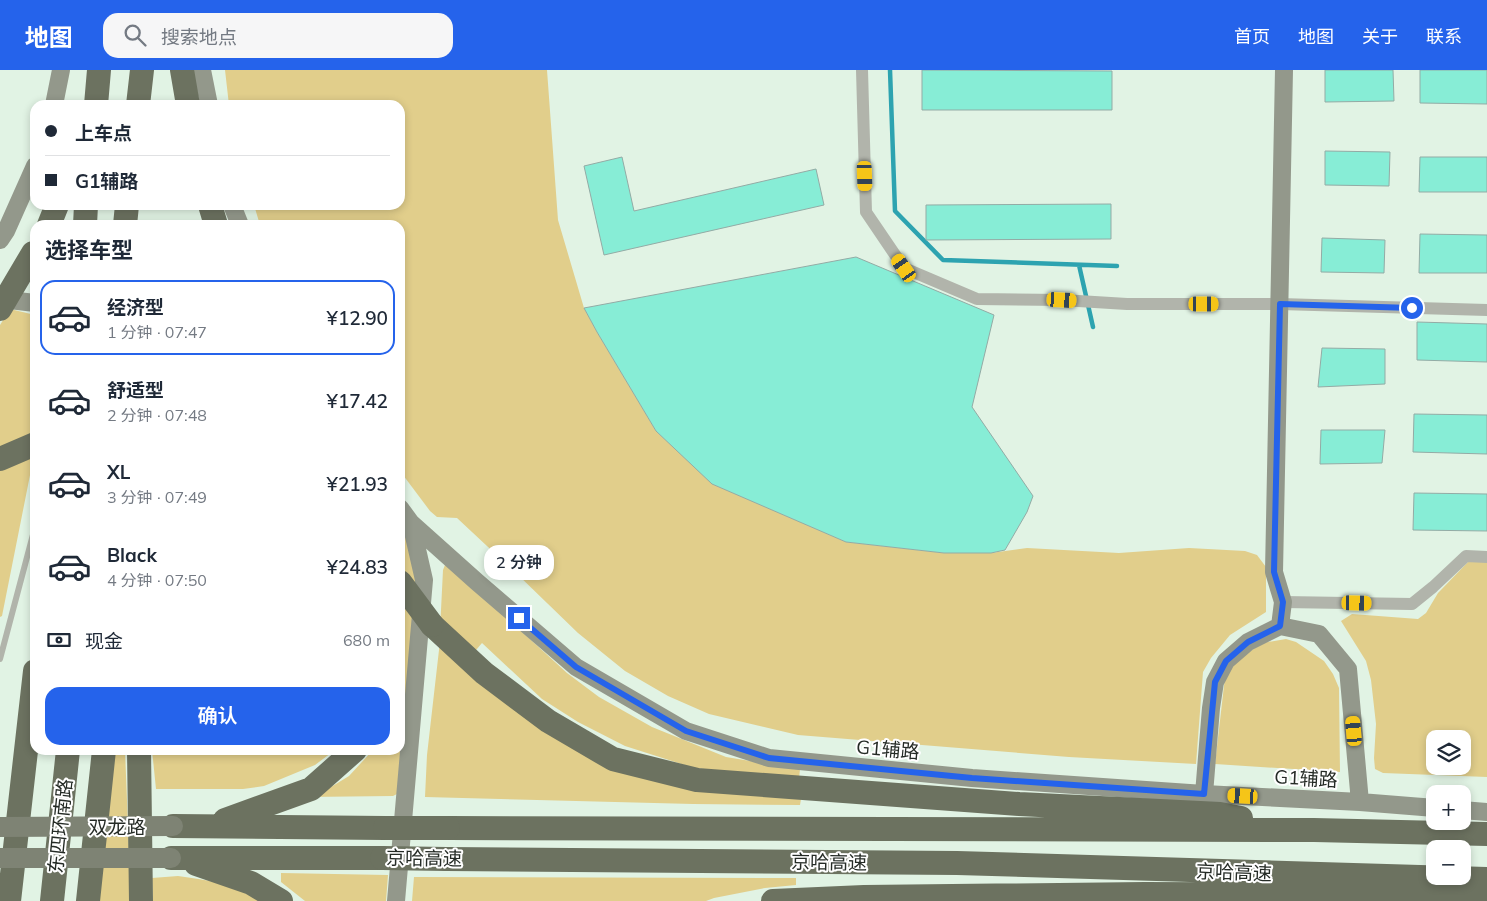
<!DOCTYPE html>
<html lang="zh">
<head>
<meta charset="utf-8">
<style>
	body { margin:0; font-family:Mulish,"Noto Sans SC",sans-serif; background:#f6f6f7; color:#1f2937; height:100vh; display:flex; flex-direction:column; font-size:19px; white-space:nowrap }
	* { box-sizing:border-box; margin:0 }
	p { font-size:16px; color:#747a83 }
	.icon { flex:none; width:28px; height:28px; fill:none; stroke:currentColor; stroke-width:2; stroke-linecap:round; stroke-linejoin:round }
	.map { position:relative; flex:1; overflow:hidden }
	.details { position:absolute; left:30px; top:150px; width:375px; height:535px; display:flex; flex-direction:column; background:#fff; border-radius:15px; box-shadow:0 2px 8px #0003 }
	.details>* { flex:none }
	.hud { position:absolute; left:30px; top:30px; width:375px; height:110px; border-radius:15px; box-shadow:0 2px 8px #0003; display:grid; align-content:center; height:110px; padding:0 15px; background:#fff }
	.controls { position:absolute; left:1426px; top:660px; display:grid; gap:10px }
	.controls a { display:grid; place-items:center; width:45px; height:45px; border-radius:10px; background:#fff; box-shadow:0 2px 8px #0003; font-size:25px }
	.end { position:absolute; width:22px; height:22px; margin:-11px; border:6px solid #2563eb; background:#fff; box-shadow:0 0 0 2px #fff }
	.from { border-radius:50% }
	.bubble { position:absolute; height:35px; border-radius:15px; background:#fff; box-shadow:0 2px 8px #0003; font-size:16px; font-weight:600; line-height:35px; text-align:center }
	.car { position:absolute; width:15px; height:30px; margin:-15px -8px; border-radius:6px; box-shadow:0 0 4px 1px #0007; background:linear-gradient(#f5c518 24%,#345 0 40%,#f5c518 0 76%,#345 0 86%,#f5c518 0) }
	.hud b { display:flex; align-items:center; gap:18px; height:48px; font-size:19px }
	.hud b+b { border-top:1px solid #e0e1e3 }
	.hud i { width:12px; height:12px; background:#1f2937 }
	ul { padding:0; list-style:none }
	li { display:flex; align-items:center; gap:15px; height:75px; margin:0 10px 8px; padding:0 5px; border:2px solid transparent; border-radius:15px }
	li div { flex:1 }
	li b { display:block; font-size:19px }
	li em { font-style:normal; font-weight:600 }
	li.selected { border-color:#2563eb }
	li>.icon { width:45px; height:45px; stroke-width:1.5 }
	h2 { padding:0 15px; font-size:22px; line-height:60px }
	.pay { display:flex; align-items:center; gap:12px; height:55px; padding:0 15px; font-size:19px }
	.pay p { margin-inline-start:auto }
	.primary-button { display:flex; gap:10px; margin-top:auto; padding:10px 15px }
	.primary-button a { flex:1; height:58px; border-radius:15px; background:#2563eb; color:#fff; font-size:20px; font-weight:600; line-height:58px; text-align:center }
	header { display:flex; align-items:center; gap:30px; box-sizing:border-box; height:70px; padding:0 25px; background:#2563eb; color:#fff }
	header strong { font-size:24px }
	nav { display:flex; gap:28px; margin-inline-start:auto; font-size:18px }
	.search { width:350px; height:45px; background:#f6f6f7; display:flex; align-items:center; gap:12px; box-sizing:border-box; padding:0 18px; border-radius:15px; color:#747a83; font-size:19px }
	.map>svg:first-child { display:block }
	.green { fill:#e1ce8b; fill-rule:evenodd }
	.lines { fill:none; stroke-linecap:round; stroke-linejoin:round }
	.stream { stroke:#2da3b0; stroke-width:4.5 }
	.building { fill:#87edd6; stroke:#93aba5 }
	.lane { stroke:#b1b4ab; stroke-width:6 }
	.street { stroke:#b1b4ab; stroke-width:12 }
	.secondary { stroke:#93988b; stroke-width:18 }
	.highway { stroke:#6c7260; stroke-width:24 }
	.primary-bridge { stroke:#7e8374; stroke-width:20 }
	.highway-bridge { stroke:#6c7260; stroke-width:24 }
	.route { stroke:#2563eb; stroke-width:6 }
	.labels { text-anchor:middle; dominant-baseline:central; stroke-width:4; stroke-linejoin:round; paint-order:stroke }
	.street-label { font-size:19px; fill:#252b26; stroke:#fff }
</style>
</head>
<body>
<header>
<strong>地图</strong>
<div class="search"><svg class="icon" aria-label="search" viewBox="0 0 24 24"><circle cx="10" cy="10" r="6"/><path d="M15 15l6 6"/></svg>搜索地点</div>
<nav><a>首页</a><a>地图</a><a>关于</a><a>联系</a></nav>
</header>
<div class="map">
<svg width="1487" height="831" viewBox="0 0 1487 831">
	<rect width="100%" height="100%" fill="#e1f3e4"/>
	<!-- green -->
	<path class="green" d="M225,0h322l11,150 26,88 13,24 59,99 57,53 133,58 98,11h47l36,-5 92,5 70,-5 56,3 12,4 9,12v45l-36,23 -19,23 -8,14 -7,92 -127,-7 -271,-22 -89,-21 -41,-18 -43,-25 -47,-38 -62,-60 -59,-55 -20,-1 -7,-6 -30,-40v-246h-140l-6,-20h146v-100h-171z
		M10,239l25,6v135l-33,166 -2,1v-292z
		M400,459l10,14 7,23 -20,228 -4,2 -87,1 25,-10 18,-11 24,-26h27z
		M1469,491l18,1v215l-104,-4 -8,-4 -1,-11 2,-34 -5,-44 -5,-19 -25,-40 11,-7 66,5 8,-6 12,-20zM1435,669h27v27h-27z
		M448,494l119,109 32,24 53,30 74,30 74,12 -1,10 -105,-11 -69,-22 -47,-24 -36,-23 -60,-56 -17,20 107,81 229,55 -1,6 -107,-1 -268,-7 2,-42 12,-105 4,-80 2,-5z
		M1286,569l10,3 28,19 9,13 6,14 1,84 -125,-8 10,-87 10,-15 27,-19z
		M108,680h17l6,151h-36z
		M152,680h183l-20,15 -51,21 -21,3h-87z
		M281,803l107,2 -2,26h-81l-24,-19z
		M178,806c31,4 58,9 86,25h-111l-1,-23z
		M414,807l382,1v7l-31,3 -51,10 -8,3h-294z"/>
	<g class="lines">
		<!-- stream -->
		<path class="stream" d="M890,0l5,141 48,49 174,6
			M1079,195l14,62"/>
	</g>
	<!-- building -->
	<path class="building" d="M922,0l190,1v39h-190z
		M1325,0h68l1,31 -69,1z
		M1420,0h67v34l-67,-1z
		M1325,81l65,1 -1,34 -64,-1z
		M622,87l12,54 182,-42 8,36 -220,50 -20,-89z
		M1420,87h67v35h-68z
		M1111,134v35l-185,1v-35z
		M1420,164l67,1v38h-68z
		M1322,168l63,2 -1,33 -63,-1z
		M856,187l138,58 -22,92 61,89 -6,16 -22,38 -14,3h-47l-98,-11 -134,-58 -56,-53 -59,-99 -13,-24z
		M1417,252l70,2v38l-70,-2z
		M1322,278l63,1v35l-67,3z
		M1414,344l73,1v39l-74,-2z
		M1321,360h64l-3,33 -62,1z
		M1414,423l73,1v37l-74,-1z"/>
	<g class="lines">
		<!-- lane -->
		<path class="lane" d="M0,589l35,-132"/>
		<!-- street -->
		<path class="street" d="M862,0l4,142 38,56 73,31 85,1 65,4h153l207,6
			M1283,532l129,2 21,-17 33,-31 21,1"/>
		<!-- secondary -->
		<path class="secondary" d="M202,0l7,35
			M1284,0l-10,502 9,30 -3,24 39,8 29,35 12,133
			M54,35l7,-35
			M232,135l8,20
			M0,170l6,-9 29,-65
			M0,229l35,4
			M411,453l66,59 99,85 110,64 83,27 203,20 232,16 156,8 75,6
			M1204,724l7,-86 4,-26 11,-21 22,-19 32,-16
			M1462,740l25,2
			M396,831l28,-321 -13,-57 -11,-15"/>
		<!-- highway -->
		<path class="highway" d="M182,0l6,35
			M96,35l3,-35
			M138,35l4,-35
			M210,135l6,20
			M49,155l8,-20
			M85,155l1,-20
			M125,155l2,-20
			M0,389l35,-15
			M432,555l52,48 64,48 65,38 84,21 322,24 201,10 21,4
			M139,680l2,151
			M225,750l86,-31 44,-39
			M173,756l212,2
			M448,758l866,2 173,4
			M171,788h211
			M447,789l510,4 530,16
			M196,794l55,19 30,18
			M9,831l26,-230
			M52,831l16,-151
			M88,831l16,-151
			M773,831l91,-4 281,-3 235,1 107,3"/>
		<!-- primary-bridge -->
		<path class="primary-bridge" d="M0,757l173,-1
			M0,788h171"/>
		<!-- highway-bridge -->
		<path class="highway-bridge" d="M0,239l33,-56
			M400,512l32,43
			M385,758h63
			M382,788l65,1"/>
	</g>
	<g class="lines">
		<!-- route -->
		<path class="route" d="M519,548l57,49 110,64 83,27 203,20 232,16 11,-112 11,-21 22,-19 32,-16 3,-24 -9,-30 6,-268 132,4"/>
	</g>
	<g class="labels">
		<!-- street labels -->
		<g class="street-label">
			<text transform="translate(888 679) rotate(5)">G1辅路</text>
			<text transform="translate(1306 708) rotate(3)">G1辅路</text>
			<text transform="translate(60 756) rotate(-84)">东四环南路</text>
			<text x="117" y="757">双龙路</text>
			<text transform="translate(424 788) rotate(1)">京哈高速</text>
			<text transform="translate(829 792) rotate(1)">京哈高速</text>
			<text transform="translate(1234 802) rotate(2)">京哈高速</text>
		</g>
	</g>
</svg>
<div class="controls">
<a><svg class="icon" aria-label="layers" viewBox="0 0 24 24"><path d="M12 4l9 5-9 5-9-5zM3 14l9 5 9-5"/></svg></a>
<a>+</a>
<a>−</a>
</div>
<i class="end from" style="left:1412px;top:238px"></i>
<i class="end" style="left:519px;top:548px"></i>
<div class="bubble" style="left:484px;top:475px;width:70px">2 分钟</div>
<i class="car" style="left:865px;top:106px;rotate:178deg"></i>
<i class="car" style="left:904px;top:198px;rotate:325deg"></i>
<i class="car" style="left:1062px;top:230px;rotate:93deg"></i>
<i class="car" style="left:1204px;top:234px;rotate:90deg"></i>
<i class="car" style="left:1357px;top:533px;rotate:91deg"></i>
<i class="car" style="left:1354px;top:661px;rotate:355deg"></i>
<i class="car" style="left:1243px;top:726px;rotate:273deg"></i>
<div class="hud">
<b><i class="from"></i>上车点</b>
<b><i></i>G1辅路</b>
</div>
<section class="details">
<h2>选择车型</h2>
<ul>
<li class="selected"><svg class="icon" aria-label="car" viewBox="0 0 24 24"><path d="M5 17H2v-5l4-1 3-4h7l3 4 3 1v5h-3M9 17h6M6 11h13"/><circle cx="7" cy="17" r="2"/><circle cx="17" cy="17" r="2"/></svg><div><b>经济型</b><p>1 分钟 · 07:47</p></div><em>¥12.90</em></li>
<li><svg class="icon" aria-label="car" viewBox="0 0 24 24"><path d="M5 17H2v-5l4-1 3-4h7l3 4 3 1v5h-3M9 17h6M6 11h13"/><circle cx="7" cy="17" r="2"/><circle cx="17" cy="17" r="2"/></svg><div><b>舒适型</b><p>2 分钟 · 07:48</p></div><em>¥17.42</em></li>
<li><svg class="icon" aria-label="car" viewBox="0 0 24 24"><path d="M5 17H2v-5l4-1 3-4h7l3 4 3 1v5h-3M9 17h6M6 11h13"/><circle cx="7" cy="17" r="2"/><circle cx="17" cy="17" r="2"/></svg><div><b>XL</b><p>3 分钟 · 07:49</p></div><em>¥21.93</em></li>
<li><svg class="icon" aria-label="car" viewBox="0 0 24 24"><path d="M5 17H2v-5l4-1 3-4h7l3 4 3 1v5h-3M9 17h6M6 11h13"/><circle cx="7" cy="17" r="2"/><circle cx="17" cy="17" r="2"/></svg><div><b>Black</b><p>4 分钟 · 07:50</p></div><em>¥24.83</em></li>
</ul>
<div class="pay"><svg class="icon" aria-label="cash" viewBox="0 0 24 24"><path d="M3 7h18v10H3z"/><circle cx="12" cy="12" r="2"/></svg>现金<p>680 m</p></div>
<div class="primary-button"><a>确认</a></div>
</section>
</div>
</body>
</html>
